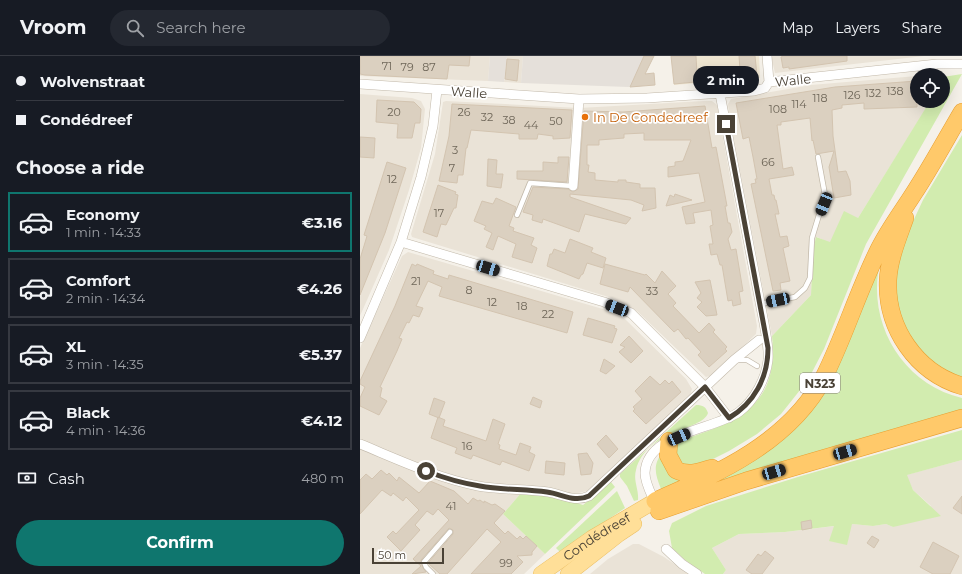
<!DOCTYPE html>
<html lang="en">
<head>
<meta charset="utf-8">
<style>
	body { margin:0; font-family:Montserrat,sans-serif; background:#242831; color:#f1f3f6; height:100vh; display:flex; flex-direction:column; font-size:15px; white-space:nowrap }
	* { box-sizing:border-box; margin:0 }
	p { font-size:13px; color:#9ea1a6 }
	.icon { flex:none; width:22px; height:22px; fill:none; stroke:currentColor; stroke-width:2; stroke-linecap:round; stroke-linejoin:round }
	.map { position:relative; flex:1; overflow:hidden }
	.sheet { display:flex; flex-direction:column; background:#171b24; width:360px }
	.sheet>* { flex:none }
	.banner { display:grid; align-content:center; height:88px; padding:0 16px; background:#171b24 }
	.fabs { position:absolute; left:550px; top:12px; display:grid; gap:8px }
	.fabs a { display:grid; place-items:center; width:40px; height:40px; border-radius:50%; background:#171b24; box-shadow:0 4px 16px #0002; font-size:20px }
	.scale { position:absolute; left:12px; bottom:10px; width:72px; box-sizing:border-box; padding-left:4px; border:2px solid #4a4236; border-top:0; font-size:11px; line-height:14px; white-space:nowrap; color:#4a4236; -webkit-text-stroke:3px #fff; paint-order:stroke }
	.end { position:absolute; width:18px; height:18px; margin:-9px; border:5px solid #4a4236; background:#fff; box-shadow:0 0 0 2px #fff }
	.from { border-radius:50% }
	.bubble { position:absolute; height:28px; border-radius:14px; background:#171b24; box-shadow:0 4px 16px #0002; font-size:13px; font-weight:700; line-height:28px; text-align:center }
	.car { position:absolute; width:12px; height:24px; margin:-12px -6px; border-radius:5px; box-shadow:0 0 3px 1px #0007; background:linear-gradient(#222 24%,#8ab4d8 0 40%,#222 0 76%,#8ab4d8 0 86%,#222 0) }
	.banner b { display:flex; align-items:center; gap:14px; height:38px; font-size:15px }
	.banner b+b { border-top:1px solid #363941 }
	.banner i { width:10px; height:10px; background:#f1f3f6 }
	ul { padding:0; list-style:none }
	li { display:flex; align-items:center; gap:12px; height:60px; margin:0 8px 6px; padding:0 8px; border:2px solid #363941; border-radius:0px }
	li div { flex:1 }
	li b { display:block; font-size:15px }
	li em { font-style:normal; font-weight:700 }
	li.current { border-color:#0f766e }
	li>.icon { width:36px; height:36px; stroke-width:1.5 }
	h2 { padding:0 16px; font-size:18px; line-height:48px }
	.pay { display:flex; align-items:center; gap:10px; height:44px; padding:0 16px; font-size:15px }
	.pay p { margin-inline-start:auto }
	.cta { display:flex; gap:8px; margin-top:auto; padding:8px 16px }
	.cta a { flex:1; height:46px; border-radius:24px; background:#0f766e; color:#fff; font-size:16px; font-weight:700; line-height:46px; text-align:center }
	header { display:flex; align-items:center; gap:24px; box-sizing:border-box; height:56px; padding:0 20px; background:#171b24; border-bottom:1px solid #363941 }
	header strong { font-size:19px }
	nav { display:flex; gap:22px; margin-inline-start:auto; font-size:14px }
	.search { width:280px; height:36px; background:#242831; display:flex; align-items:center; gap:10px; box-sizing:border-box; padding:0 14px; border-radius:22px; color:#9ea1a6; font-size:15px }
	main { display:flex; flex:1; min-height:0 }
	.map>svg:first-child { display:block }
	.residential { fill:#eae3d7 }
	.industrial { fill:#e5e0da }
	.education { fill:#efe6d2 }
	.green { fill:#d2ecaf }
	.building { fill:#dbd0c0; stroke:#d3c4b0 }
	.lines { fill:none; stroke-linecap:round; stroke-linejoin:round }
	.lane-casing { stroke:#c2b9aa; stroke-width:6 }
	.street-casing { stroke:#c2b9aa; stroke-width:10 }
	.primary-casing { stroke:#ecbe60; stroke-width:16 }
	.highway-casing { stroke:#e89f30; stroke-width:18 }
	.lane { stroke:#fff; stroke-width:4.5 }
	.street { stroke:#fff; stroke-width:9 }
	.primary { stroke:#ffdf98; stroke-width:15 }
	.highway { stroke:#ffc96a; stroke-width:17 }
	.route { stroke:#4a4236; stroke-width:5 }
	.food-dot { fill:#e8710a; stroke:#fff; stroke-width:1.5 }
	.labels { text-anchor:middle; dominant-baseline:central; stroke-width:3.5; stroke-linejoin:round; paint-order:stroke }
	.number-label { font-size:11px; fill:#6e6658 }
	.shield { fill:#fff; stroke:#807b72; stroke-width:1 }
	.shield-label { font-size:12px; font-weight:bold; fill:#4a4236 }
	.street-label { font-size:13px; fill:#4a4236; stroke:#fff }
	.food-label { font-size:13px; fill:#c56008; stroke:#fff; text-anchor:start }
</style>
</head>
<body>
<header>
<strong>Vroom</strong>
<div class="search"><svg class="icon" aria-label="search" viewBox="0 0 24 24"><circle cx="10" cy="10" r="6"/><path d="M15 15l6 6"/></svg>Search here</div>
<nav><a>Map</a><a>Layers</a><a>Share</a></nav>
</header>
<main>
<section class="sheet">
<div class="banner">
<b><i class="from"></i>Wolvenstraat</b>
<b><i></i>Condédreef</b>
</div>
<h2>Choose a ride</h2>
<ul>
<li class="current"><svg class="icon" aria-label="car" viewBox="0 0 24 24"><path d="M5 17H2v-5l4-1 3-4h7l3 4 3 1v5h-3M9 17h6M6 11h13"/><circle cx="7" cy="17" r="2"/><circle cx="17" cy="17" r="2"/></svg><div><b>Economy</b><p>1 min · 14:33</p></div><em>€3.16</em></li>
<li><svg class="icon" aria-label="car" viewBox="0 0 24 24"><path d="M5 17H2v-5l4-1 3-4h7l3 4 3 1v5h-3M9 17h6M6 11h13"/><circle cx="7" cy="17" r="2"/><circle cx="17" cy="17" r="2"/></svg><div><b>Comfort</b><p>2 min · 14:34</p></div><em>€4.26</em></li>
<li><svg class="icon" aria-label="car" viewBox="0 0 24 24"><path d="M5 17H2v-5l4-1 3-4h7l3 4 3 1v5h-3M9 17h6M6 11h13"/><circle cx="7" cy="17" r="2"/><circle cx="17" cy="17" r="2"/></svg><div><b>XL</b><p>3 min · 14:35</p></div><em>€5.37</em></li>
<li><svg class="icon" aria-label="car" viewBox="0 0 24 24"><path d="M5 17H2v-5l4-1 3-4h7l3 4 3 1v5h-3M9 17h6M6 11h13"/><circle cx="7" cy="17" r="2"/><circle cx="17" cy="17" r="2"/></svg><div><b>Black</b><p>4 min · 14:36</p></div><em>€4.12</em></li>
</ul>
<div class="pay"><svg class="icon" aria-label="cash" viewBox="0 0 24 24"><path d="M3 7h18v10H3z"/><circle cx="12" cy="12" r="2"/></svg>Cash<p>480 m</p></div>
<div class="cta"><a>Confirm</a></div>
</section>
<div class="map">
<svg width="602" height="518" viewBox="0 0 602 518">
	<rect width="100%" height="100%" fill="#f5f1e9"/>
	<!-- residential -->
	<path class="residential" d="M0,0h130l-2,25 -128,-5z
		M147,0h16l-2,27 -17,-1z
		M411,0h153l-149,17z
		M557,20v25l13,1 -72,116 -28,25 -13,-6 -5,34 -1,24 -39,41 -43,-222 -1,-10 3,-5 80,-14z
		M0,38l52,4 9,3 4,8 -4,39 -12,42 -20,60 -29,66z
		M86,45l133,7 125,-7h8l5,4 40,221 -1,8 -43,41 -7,2 -69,-66 -22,-12 -203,-62 -1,-3 24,-80 8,-52z
		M48,196l205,60 12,7 61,60 6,10 -2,6 -103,96 -13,3 -105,-13 -44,-14 -65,-28v-91l42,-92z
		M0,392l67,27 94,18 -18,21 42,40 -21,20h-164z
		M602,404v114h-239l3,-4 -14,-22 27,-14 46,-2 67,-8 21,2 13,-2 7,3 38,-21 -18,-16 -7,-15z
		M273,488h6l25,13 25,17h-99l18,-15z"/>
	<!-- industrial -->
	<path class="industrial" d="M130,0h17l-3,26 -16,-1z
		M163,0h131l-15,30 -11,1 -107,-4z"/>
	<!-- education -->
	<path class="education" d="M311,0h88l1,22 -86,7z"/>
	<!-- green -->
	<path class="green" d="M602,18l-96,170 -42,105 -16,31 -27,34 -24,20 -28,17 -36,18h-9l-11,-20 7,-8c58,-20 99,-34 92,-105l39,-41 2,-44 3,-14 14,5 14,-31 14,7 72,-117h13v-24z
		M602,79v245l-14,-6 -27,-20 -19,-29 -9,-42 9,-38 21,-45z
		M520,207c-14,59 22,121 82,135v15l-272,81 90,-55z
		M336,349c7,0 10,2 12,8 -6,18 -61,16 -72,57 -3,11 3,19 2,30l-4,1 -7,-15 -7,-9v-3z
		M602,374v30l-55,15 6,15 28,26 -48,11 -7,-3 -13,2 -21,-2 -5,21 -18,-4 5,-15 -49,6 -46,2 -27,14 14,22 -3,4h-18l-20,-14 -13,-12 -3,-17 3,-8 34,-17 95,-30z
		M304,395l23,28 -26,10c-6,-15 -9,-25 3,-38z
		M251,426l4,5 -70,67 -42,-40 18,-21 41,5 21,7z
		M257,435l8,17 -65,44 -4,-4z"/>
	<!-- building -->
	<path class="building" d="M0,0h110l-1,10 -20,-1 -2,14 -82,-4 -5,-1z
		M284,0h10l-9,18 9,-1 1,12 -25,2z
		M311,0h25l1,18 43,-4 -1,-14h16l2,20 -83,8z
		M423,0h64v5l-58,8v-2l-6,1 -2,-11z
		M147,3l12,1 -2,21 -12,-2z
		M557,25v26l-53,2v-6l-22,2v3l-10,2 1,26 5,36 8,-1 4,10 1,14 -17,3 -5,-31 5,-16 -18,3 -3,-14 -1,1 -2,-23 -29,4v3h-4l6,44 9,-2 2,8 -25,4 3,16h2l1,5h1l3,14h-4l5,23 7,-1 2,10 -6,2 7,33 -10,2 1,7 -8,1 -22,-107 5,-1 -1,-4h2l-4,-22 -4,-20 -6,2 -7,-36 99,-16z
		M17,44l37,2 7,7 -1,14h-5l-3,15h-15l1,-14 -22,-2z
		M92,48l120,6 -2,28 -17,1v-3l-15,-2 -1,5h-18v-5l-48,-4 -4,18h-1l-3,27h-5l-1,8 -18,-2 10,-45z
		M345,50l7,42 4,-1 11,59h-2l3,17h2l2,9 -4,7 3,11 5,-1 7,42 -4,1 2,12 -8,2 -1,-6 -4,1 -6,-36h-2l-3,-11 -6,1 -2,-11h4l-3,-18 3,-1 -2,-15 -18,3 2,10 -9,1 -4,-17 23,-5 -6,-29 -31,4v-10l7,-1v-4l8,-1 8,-21h-47v-7l-20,1v4l-25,2v5h-12v20h2l-1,7 7,1v7l23,2v-2h8v2l14,2v4h15l1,20 -14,3 2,-6 -13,-5 -61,-6v3l61,21 -5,6 -41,-10 -6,18 -36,-13 -1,4 -10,-3 1,-5 -10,-3 10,-25 35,2 5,3 5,-3 6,-78 39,1z
		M0,81l15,1 -1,20 -14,-1z
		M198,101h11l-2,25 -50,-3v-8h26v-9l15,1z
		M128,103l9,1 -1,14h7l-2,14 -14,-2z
		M27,106l19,6 -21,65 -25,62v-36l7,-23 -3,-1z
		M78,129l18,7 -1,2 3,1 -2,13h-2l-8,17 -5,-1 -4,13 -14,-5z
		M315,138l17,6 -26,6 4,-11 4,2z
		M136,142l20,9 -7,19 5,2 -1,3 21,7 -3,7 6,3 -5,15 -20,-6 4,-13 -18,-8 -5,14 -7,-3 6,-14 -8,-4 2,-3 -12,-5 8,-20 11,3z
		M210,183l23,9 -2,4 15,6 -3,10 -16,-5 -4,11 -2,1 -2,4 -32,-13 3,-12h2l2,-5 11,4z
		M52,208l4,2 1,-2 17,7 -1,3 15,5 1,-4 124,37 -6,21 -128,-37 3,-9 -14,-6 -12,25 7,2 -4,9 -6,-2 -4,8 -2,-1 -8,16 3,1 -5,12 -17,36 2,1 -2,9 7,4 -8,14 -19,-9v-8l5,-11 -5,-3v-3l35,-75z
		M245,208l40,11 1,-1 9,9 7,-12 14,15 -8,8 8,9 -3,3 26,27 10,-10 6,7 -2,2 14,15 -2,2 2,2 -18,16 -11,-12 3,-3 -13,-14 -2,1 -8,-10 -4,3 -44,-45 -2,5 -28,-8z
		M350,224l7,35 -11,1 -9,-9 5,-5 -5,-4 4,-5 -6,-11z
		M228,262l27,8 -1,2 3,1 -5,14 -29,-8z
		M269,280l14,15 -12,12 -12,-11 6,-5 -5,-2z
		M244,303l11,7 -9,8 -6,-3z
		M290,320l10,9 5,-5 4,4 3,-3 9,11 -35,32 -13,-13 2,-2 -2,-2 9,-8 -7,-8z
		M173,341l9,4 -2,7 -10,-4z
		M74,342l11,4 -6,16 -10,-4z
		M78,361l7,3 -2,6 43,15 7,-22 12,5 -7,20 2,1 -1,4 17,6 4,-12 11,4 -2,5 6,3 -6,16 -27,-10 -2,4 -27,-10 -2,4 -16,-6 2,-5 -26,-10z
		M246,379l12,14 -9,9 -12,-14z
		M227,397l6,10 -2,11 -10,1 -3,-21z
		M186,405l19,2 -1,12 -19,-2z
		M21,414l6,5 2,-2 8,8 2,-4 20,16 11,-12 24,10 14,13 5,-6 5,3 2,-1 4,3v-2l8,4 3,-1 10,7 -11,12 11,11 3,-3 9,8 3,-3 3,3 3,-3 11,10 -5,6v3l-15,1 6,6 -12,12h-40l30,-32 -14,-13 -40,45h-7l-12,-11 25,-29v-4l-4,-2 -28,32 2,8 3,4 -14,2 9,-8 -8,-7 36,-39 -11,-11 -5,6 -6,-4 -12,14 5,5 -19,21 -14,-14 6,-6 3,3 23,-24 -13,-13 -3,4 -10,-8 -2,3 -9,-6 -22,24v-34l6,-6 6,5z
		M602,440v18l-9,-6z
		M451,464l1,8 -10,2 -1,-8z
		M512,480l7,4 -5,8 -7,-5z
		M573,486l26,14 -9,18h-17l-13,-7z
		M405,495l9,7 -12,16h-10l-6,-4 12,-16 3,2z"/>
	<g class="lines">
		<!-- lane casing -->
		<g class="lane-casing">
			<path id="lane" d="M157,159l13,-32 43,3
				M400,248l35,-7 10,-9 5,-10 2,-40 13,-43 -7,-38
				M376,304h11l10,6
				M73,518l-7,-7 -2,-5 26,-30"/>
		</g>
		<!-- street casing -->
		<g class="street-casing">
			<path id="street" d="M407,0l2,26
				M0,28l219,15 68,-1 107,-7 11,-3 4,-6 168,-18h25
				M213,130l6,-87
				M41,186l203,60 27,11 74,74 24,31
				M0,282l41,-96 20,-65 12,-51 4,-36
				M0,388c39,16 77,34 118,42 23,4 47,3 70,6 14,2 27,11 41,4l145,-136 25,-20
				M296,449c-4,-10 -11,-21 -11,-32 1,-40 69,-43 94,-61 16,-12 27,-34 29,-52 1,-12 -2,-25 -4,-37l-44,-229
				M306,493l16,15 15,10"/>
		</g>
		<!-- primary casing -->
		<g class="primary-casing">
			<g id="primary">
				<path id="s1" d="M181,518l51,-36 63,-37"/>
				<path d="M208,518l51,-40 15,-10"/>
			</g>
		</g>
		<!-- highway casing -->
		<g class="highway-casing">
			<path id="highway" d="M545,162c-7,20 -16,41 -17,62 -2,48 28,92 74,106
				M309,385l-1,14 8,15c12,6 23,2 36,-2
				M295,445c64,-28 135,-59 169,-124 21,-42 34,-86 55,-128 10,-20 23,-37 35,-56 17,-26 32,-54 48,-81
				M299,455l87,-30 216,-63"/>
		</g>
		<!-- lane -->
		<use href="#lane" class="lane"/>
		<!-- street -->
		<use href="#street" class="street"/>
		<!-- primary -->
		<use href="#primary" class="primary"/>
		<!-- highway -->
		<use href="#highway" class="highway"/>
	</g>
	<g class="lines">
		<!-- route -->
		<path class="route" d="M66,415c18,7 35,12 54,15 22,4 45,3 67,6 15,2 28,11 42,4l116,-109 24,31c25,-15 39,-40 39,-70l-42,-224"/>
	</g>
	<!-- markers -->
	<circle class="food-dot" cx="225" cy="61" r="4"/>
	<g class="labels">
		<!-- number labels -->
		<g class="number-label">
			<text x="27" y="10">71</text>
			<text x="47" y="11">79</text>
			<text x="69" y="11">87</text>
			<text x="535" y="35">138</text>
			<text x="513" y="37">132</text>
			<text x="492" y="39">126</text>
			<text x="460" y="42">118</text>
			<text x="439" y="48">114</text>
			<text x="418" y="53">108</text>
			<text x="34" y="56">20</text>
			<text x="104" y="56">26</text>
			<text x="127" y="61">32</text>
			<text x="149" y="64">38</text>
			<text x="196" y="65">50</text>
			<text x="171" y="69">44</text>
			<text x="95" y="94">3</text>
			<text x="408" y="106">66</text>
			<text x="92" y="112">7</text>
			<text x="32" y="123">12</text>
			<text x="79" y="157">17</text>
			<text x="56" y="225">21</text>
			<text x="109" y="234">8</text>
			<text x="292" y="235">33</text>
			<text x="132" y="246">12</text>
			<text x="162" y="250">18</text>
			<text x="188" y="258">22</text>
			<text x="107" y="390">16</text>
			<text x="91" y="450">41</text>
			<text x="146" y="507">99</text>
		</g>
		<!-- shield labels -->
		<rect class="shield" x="440" y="317" width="40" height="20" rx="3"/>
		<g class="shield-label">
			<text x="460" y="327">N323</text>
		</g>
		<!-- street labels -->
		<g class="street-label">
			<text transform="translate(433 24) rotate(-6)">Walle</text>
			<text transform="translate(109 36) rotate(4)">Walle</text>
			<text stroke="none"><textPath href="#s1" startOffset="67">Condédreef</textPath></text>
		</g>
		<!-- food labels -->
		<g class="food-label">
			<text x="233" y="61">In De Condedreef</text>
		</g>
	</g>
</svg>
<div class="fabs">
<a><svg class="icon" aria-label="locate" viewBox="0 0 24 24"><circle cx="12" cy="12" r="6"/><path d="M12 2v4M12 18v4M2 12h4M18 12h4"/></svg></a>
</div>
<div class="scale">50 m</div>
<i class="end from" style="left:66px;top:415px"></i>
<i class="end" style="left:366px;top:68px"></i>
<div class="bubble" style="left:333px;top:10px;width:66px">2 min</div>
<i class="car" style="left:464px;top:148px;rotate:202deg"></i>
<i class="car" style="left:128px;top:212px;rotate:107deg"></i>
<i class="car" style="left:418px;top:244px;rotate:258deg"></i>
<i class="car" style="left:257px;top:252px;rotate:291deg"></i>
<i class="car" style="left:319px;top:381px;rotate:66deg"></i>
<i class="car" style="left:485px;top:396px;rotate:74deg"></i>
<i class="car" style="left:414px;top:416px;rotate:74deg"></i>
</div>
</main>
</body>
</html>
